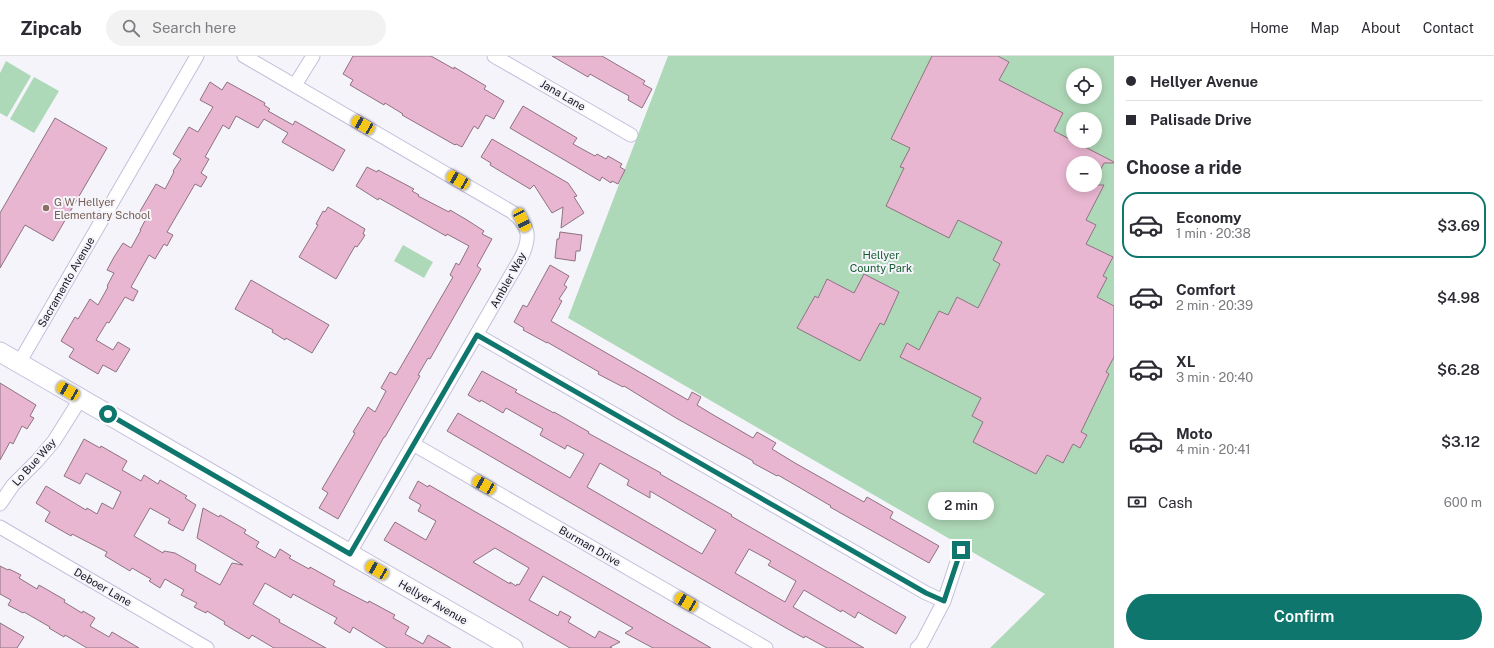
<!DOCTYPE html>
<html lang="en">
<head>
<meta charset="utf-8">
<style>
	body { margin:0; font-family:"Public Sans",sans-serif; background:#f2f2f3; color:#2b2b33; height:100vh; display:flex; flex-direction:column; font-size:15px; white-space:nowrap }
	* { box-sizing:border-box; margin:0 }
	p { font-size:13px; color:#7c7c81 }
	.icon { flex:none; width:22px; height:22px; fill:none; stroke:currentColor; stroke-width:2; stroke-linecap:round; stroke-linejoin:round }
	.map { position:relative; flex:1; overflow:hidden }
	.details { display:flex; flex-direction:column; background:#fff; width:380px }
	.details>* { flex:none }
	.top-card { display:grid; align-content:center; height:88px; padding:0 12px; background:#fff }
	.controls { position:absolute; left:1066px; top:12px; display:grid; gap:8px }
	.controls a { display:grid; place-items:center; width:36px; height:36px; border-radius:50%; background:#fff; box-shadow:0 2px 10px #0003; font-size:20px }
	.end { position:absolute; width:18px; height:18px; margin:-9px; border:5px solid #0f766e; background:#fff; box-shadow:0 0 0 2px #fff }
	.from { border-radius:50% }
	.bubble { position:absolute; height:28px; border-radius:14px; background:#fff; box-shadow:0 2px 10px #0003; font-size:13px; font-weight:600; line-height:28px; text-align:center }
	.car { position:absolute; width:12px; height:24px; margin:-12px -6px; border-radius:5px; box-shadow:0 0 3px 1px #0007; background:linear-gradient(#f5c518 24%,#345 0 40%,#f5c518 0 76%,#345 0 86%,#f5c518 0) }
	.top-card b { display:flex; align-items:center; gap:14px; height:38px; font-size:15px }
	.top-card b+b { border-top:1px solid #e1e1e2 }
	.top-card i { width:10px; height:10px; background:#2b2b33 }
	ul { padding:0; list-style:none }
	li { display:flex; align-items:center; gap:12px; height:66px; margin:0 8px 6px; padding:0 4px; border:2px solid transparent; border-radius:16px }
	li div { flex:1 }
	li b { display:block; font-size:15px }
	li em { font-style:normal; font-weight:600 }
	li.active { border-color:#0f766e }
	li>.icon { width:36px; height:36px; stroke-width:1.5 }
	h2 { padding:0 12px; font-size:18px; line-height:48px }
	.pay { display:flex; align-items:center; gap:10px; height:44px; padding:0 12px; font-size:15px }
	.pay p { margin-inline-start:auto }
	.cta { display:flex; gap:8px; margin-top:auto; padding:8px 12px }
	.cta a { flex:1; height:46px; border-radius:24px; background:#0f766e; color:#fff; font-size:16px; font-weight:600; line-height:46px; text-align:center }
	header { display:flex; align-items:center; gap:24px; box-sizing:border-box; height:56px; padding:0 20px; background:#fff; border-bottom:1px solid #e1e1e2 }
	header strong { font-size:19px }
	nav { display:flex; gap:22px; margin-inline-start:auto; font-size:14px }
	.search { width:280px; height:36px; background:#f2f2f3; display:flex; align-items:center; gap:10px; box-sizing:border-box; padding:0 14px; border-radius:22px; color:#7c7c81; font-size:15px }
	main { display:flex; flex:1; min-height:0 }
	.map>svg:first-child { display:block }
	.green { fill:#aed9b8; fill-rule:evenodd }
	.building { fill:#e9b6d1; stroke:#8f7281; fill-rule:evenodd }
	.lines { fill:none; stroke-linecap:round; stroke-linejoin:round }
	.street-casing { stroke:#c3bfdd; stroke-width:15 }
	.secondary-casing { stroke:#c3bfdd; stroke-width:21 }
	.street { stroke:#fff; stroke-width:13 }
	.secondary { stroke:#fff; stroke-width:19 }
	.route { stroke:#0f766e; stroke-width:5 }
	.education-dot { fill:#8d6e63; stroke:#f4f4fa; stroke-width:1.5 }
	.labels { text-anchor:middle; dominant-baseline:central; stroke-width:4; stroke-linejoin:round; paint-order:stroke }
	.street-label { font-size:11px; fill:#16141f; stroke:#f4f4fa }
	.education-label { font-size:11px; fill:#785e54; stroke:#f4f4fa; text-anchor:start }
	.park-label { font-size:11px; fill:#165c30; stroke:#f4f4fa }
</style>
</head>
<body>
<header>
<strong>Zipcab</strong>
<div class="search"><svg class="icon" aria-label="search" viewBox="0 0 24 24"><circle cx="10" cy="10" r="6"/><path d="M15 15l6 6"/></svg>Search here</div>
<nav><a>Home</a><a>Map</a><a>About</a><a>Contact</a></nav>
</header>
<main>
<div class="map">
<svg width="1114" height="592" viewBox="0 0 1114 592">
	<rect width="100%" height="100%" fill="#f4f4fa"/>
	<!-- green -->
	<path class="green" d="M668,0h446v592h-124l55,-54 -477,-276zM1073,19h22v22h-22zM1073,63h22v22h-22zM1073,107h22v22h-22z
		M6,5l25,15 -24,41 -7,-4v-40z
		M34,21l25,14 -25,42 -24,-14z
		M403,189l30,17 -9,16 -30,-17z"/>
	<!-- building -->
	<path class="building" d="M353,0h78l23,13v-2l32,19 -2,3 20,12 -10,18 -8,-4 -8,14 -4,-3 -12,21 -6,-3 -1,1 -53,-30 1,-1 -18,-11 -1,2 -34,-20 3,-5 -10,-6z
		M552,0h50l43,25 -2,3 9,5 -10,19 -14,-8 1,-4 -18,-10 -21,-12 -2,3z
		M932,0h66l11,6 -10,18 64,33 -9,18 60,31v1h-10l-9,17v-17h-22v22h31l-18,35 10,5 -10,19 27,13 -10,19 4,2 -10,19 17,9v51l-8,15 3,2 -28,58 6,3 -7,13 -7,-4 -10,19 -16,-8 -11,19 -63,-32 10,-20 -11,-6 9,-18 -81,-41 7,-14 12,7 20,-39 9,4 9,-18 21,11 22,-44 -7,-4 9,-18 -44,-22 -9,18 -63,-32 18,-38 -4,-1 10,-19 -19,-9z
		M210,26l12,8 5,-8 38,21 -1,2 6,4 -2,2 25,14 2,-4 50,29 -12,21 -51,-29 6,-9 -24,-14 -6,9 -22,-12 -7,13 -6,-4 -18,32 4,2 -8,14 6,4 -6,10 -6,-3 -28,48 6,3 -6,11 -3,-2 -9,15 -6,-4 -18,32 7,4 -5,10 -8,-4 -16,26 -2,-1 -11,18 17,10 5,-8 12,7 -14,23 -13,-7 -5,9 -29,-17 5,-8 -13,-8 14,-24 3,2 12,-20 8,6 10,-18 -1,-1 7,-13 -7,-3 7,-13 9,-14 8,5 10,-18h-1l7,-13 -8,-4 17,-29 9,5 9,-17 -1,-1 8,-12 -8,-5 16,-27 9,5 15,-25 -13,-7z
		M523,50l54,32 -4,6 22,12 2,-2 9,5 2,-3 14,8 -2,3 5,3 -7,14 -6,-3 -1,2 -9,-6 -2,4 -90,-53z
		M55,62l52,30 -54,93 -28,-16 -25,43v-55z
		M492,83l76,44 9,13 -3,1 10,16 -23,15 2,-21 -11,6 -18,-28 -4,4 -40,-24 1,-2 -10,-6z
		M367,111l10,5 1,-2 36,19 -2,2 7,4 -1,1 31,16 1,-2 17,10 17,11 -2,3 10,5 -15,27 4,3 -51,90 -2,-1 -10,17 2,1 -35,61h-1l-46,82 -19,-11 9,-15 -6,-4 32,-54 1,-2 -2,-1 15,-25 7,5 11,-21 -5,-3 9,-16 6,3 57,-98 -3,-2 6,-12 3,2 10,-19 -22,-12 -1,2 -67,-38 -1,2 -22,-14z
		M328,151l37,22 -2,5 2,1 -3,5 -5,7 -2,-1 -19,33 -37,-22 19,-32 -2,-1 7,-13 2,1z
		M560,176l22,3 -2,16h-4l-1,10 -20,-3 2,-19h2z
		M550,209l19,11 -5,9 3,2 -8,12 3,2 -11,20 137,79 4,-8 9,5 -4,8 13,8 43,25 4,-6 19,11 -4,6 23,14 69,39 3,-5 26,15 -3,6 49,28 -10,17 -99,-56 1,-1 -53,-31 -1,1 -24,-13v-2l-77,-43 -52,-32 -1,1 -25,-13 1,-2 -52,-30v1l-24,-13 1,-2 -10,-6 9,-17 4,2z
		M864,218l35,18 -15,33 -4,-2 -20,38 -63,-33 18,-32 3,2 9,-19 27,14z
		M251,224l78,45 -17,28 -26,-15 -1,2 -13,-8 1,-2 -38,-21z
		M482,315l35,19 -2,2 39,21v-1l35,20 -1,1 73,40 -1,1 72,41 -1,1 175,101 -10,17 -38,-22 -3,6 -13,-8 -1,2 -37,-22 -11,17 71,41h-37l-22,-12 -1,2 -18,-10 -339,-197 11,-18 112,65 14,-24 -17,-9 -2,4 -25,-14 3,-6 -37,-21 -3,5 -22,-13 -1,2 -12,-7zM600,407l29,17 -2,5 23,13v-7l66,39 -14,24 -115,-67zM749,493l22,12 -3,4 28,16 -11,21 -50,-29z
		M0,327l36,22 -6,11 4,2 -7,11 -5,-3 -9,18 -3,-2 -10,18z
		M84,383l16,9 1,-2 26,15 -5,9 19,11 3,-6 14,9 2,-4 27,16 -2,2 11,7 -13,26 -15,-8 2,-4 -20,-11 -16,28 29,17 1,-2 11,2 21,12 -1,6 25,14 12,-22 11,2 -46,-27 6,-30 16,9 1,-2 26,15 -2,3 15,9 -3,5 19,11 5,-9 11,7 -2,2 20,11 1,-2 25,14 -2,4 35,18 1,-2 26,14 -2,3 16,9 -4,7 18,10 5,-9 23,13h-64l-34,-21 -3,6 -16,-10 3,-5 -44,-24 -2,4 -26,-15 -12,21 27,16 -1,2 47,26h-52l-22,-13 -3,4 -25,-15 1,-2 -18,-11 -1,2 -12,-6 3,-4 -16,-8 3,-5 -19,-11 -5,9 -11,-7 2,-2 -19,-11 -2,3 -25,-15 2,-4 -35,-18 -1,2 -26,-15 5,-9 -14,-9 10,-17 40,24 1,-2 10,6 5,-11 11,6 8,-17 -35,-19 -6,11 -16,-8z
		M418,425l10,6 1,-2 282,163h-58l-28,-15 8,-5 -90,-52 -14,24 29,16 2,-5 11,6 -3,5 27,16 4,-7 21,11 -10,5 2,1h-42l-186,-108 11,-18 31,18 10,-19 -18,-10 3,-6 -12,-7zM495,492l34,20 -10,17 -2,-1 -1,2 -6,-4v2l-37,-22z
		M0,510l8,4 1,-1 12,6 -2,3 18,11 2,-4 26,15 -1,2 18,11 1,-2 12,7 -5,8 19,11 3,-5 27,16h-52l-22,-13 -1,2 -15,-9 1,-1 -26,-15 -1,1 -15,-8 3,-5 -11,-6z
		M0,567l24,14 -7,11h-17z"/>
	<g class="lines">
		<!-- street casing -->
		<g class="street-casing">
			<path id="street" d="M244,0l268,156c17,14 19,24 10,44l-173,298
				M494,0l137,79
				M295,29l18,-29
				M477,279l449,258 18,8
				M19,307l178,-307
				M413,388l353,204
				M0,448l13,-19 24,-24 17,-20 27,-43
				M0,471l207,121
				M917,592l5,-5 22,-42 17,-51"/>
		</g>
		<!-- secondary casing -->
		<g class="secondary-casing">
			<path id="secondary" d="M0,296l513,296"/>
		</g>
		<!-- street -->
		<use href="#street" class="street"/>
		<!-- secondary -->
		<use href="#secondary" class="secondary"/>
	</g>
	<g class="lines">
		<!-- route -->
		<path class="route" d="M108,358l242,140 127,-219 449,258 18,8 17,-51"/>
	</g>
	<!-- markers -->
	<circle class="education-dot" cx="46" cy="152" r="4"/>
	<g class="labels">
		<!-- street labels -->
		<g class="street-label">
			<text transform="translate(563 39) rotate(30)">Jana Lane</text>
			<text transform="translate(508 224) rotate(-61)">Ambler Way</text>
			<text transform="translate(66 226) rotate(-60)">Sacramento Avenue</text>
			<text transform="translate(34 406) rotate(-48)">Lo Bue Way</text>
			<text transform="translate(590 490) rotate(30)">Burman Drive</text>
			<text transform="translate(103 531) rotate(30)">Deboer Lane</text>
			<text transform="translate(433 546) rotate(30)">Hellyer Avenue</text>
		</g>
		<!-- education labels -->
		<g class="education-label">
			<text x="54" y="146">G W Hellyer<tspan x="54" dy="13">Elementary School</tspan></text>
		</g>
		<!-- park labels -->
		<g class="park-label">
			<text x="881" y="199">Hellyer<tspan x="881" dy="13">County Park</tspan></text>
		</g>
	</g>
</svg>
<div class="controls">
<a><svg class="icon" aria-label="locate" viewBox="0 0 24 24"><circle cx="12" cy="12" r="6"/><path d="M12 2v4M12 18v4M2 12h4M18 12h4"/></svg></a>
<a>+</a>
<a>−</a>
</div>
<i class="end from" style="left:108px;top:358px"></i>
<i class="end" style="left:961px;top:494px"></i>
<div class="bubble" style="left:928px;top:436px;width:66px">2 min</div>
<i class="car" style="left:363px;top:69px;rotate:300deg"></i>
<i class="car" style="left:458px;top:124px;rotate:300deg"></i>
<i class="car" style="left:522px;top:164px;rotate:154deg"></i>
<i class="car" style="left:68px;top:335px;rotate:300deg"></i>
<i class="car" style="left:484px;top:429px;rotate:300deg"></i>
<i class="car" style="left:377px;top:514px;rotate:300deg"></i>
<i class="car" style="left:686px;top:546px;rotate:300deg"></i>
</div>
<section class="details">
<div class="top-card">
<b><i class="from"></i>Hellyer Avenue</b>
<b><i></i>Palisade Drive</b>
</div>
<h2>Choose a ride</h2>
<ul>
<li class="active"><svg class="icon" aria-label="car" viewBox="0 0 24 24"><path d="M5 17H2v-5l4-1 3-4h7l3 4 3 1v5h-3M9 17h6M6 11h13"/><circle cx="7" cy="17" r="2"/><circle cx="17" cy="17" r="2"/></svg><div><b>Economy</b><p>1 min · 20:38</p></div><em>$3.69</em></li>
<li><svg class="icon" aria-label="car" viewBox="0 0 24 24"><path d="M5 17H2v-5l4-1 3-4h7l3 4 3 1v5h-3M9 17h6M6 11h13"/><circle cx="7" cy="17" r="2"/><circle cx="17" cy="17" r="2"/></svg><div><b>Comfort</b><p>2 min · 20:39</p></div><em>$4.98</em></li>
<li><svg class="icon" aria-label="car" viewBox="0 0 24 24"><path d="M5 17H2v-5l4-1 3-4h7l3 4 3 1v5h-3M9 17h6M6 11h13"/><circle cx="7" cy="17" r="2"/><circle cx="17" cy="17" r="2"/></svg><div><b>XL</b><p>3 min · 20:40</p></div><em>$6.28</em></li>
<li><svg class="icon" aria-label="car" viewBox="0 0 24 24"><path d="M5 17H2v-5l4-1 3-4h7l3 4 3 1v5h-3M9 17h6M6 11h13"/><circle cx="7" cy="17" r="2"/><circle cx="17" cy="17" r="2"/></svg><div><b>Moto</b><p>4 min · 20:41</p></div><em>$3.12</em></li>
</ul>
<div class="pay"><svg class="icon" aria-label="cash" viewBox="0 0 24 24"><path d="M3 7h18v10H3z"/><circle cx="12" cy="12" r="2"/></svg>Cash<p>600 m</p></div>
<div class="cta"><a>Confirm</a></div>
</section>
</main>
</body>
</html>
